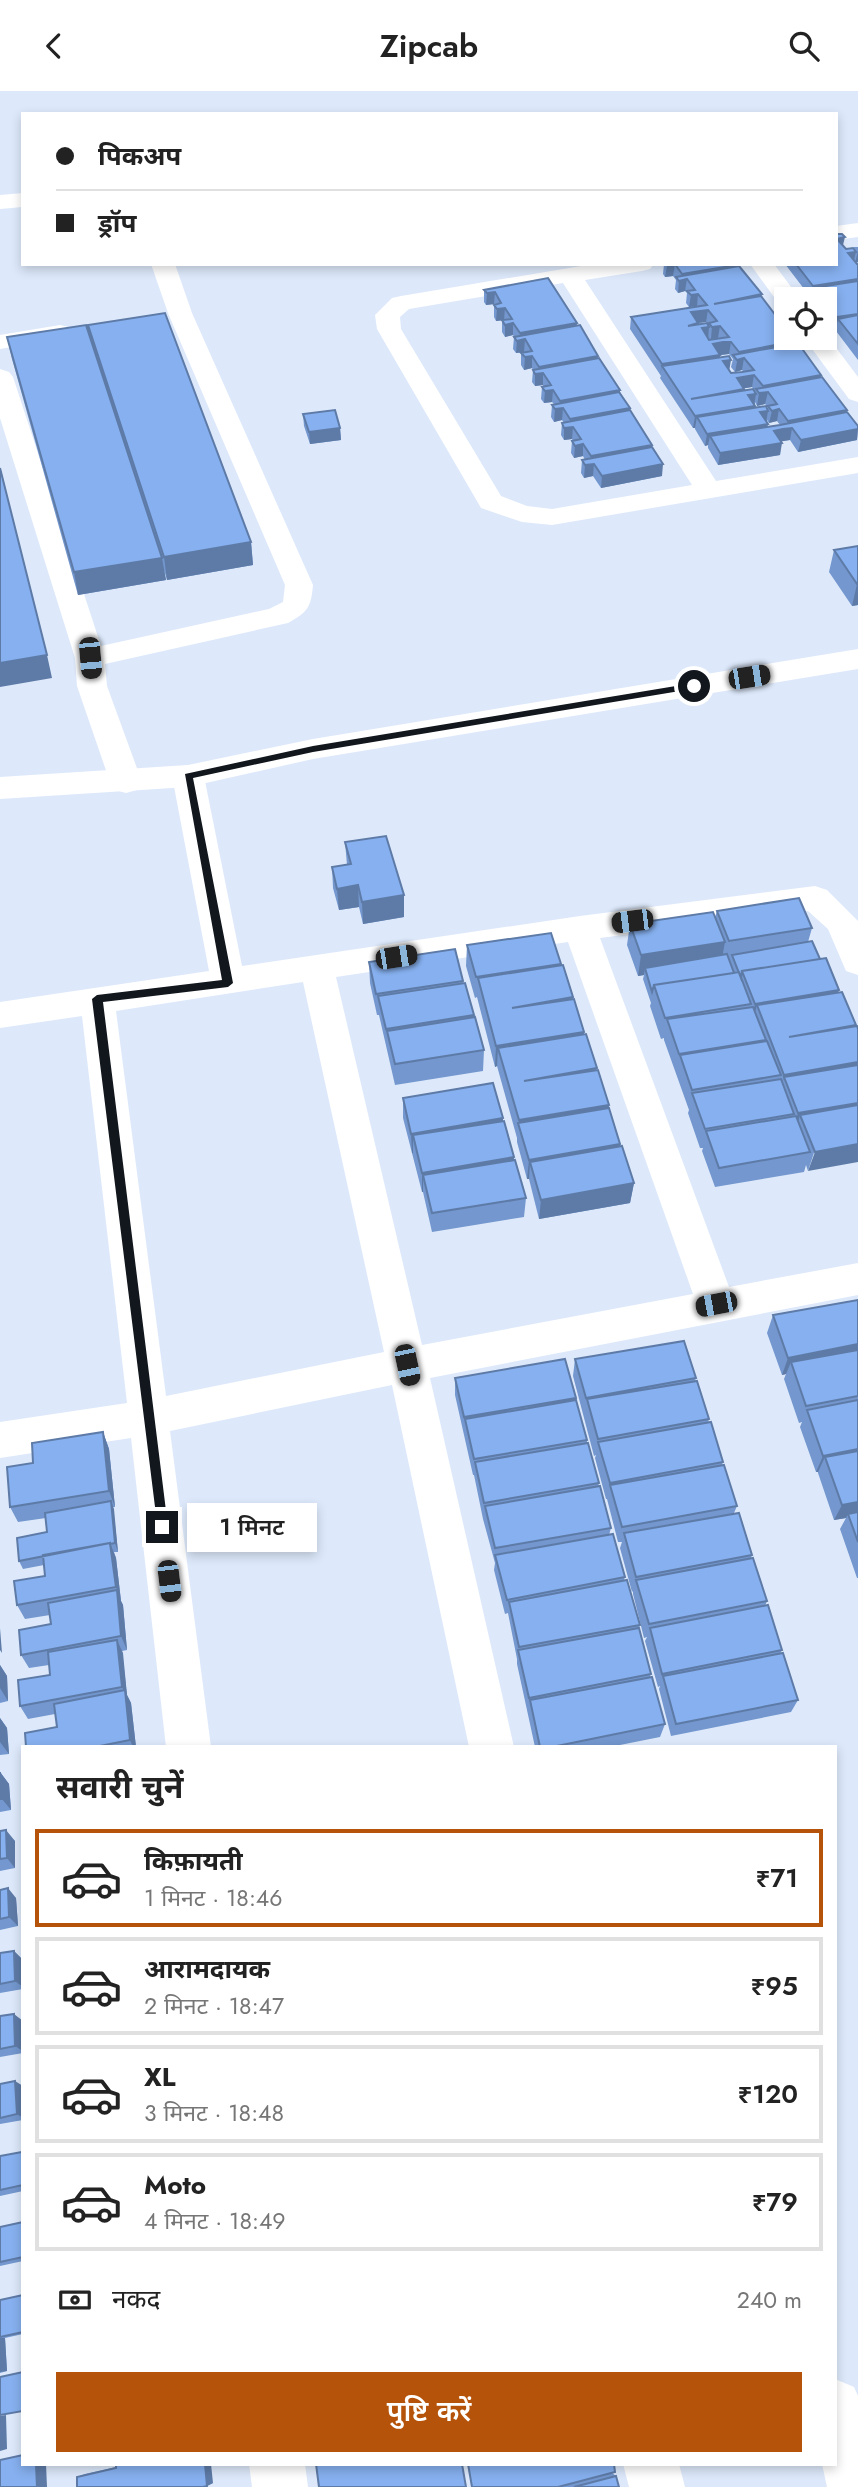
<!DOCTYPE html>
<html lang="hi">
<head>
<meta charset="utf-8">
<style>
	body { margin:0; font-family:Jost,"Noto Sans Devanagari",sans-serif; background:#f2f2f2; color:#222; height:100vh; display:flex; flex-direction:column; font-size:26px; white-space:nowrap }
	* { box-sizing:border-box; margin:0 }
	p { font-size:23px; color:#767676 }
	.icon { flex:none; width:38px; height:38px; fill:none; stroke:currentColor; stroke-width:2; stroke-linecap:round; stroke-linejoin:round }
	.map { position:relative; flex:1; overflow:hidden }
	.drawer { position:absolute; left:21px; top:1654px; width:816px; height:721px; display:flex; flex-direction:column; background:#fff; border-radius:0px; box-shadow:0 4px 10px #0003 }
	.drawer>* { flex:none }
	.hud { position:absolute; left:21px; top:21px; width:817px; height:154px; border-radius:0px; box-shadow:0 4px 10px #0003; display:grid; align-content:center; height:154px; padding:0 35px; background:#fff }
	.controls { position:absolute; left:774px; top:196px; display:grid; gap:14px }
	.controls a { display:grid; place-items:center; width:63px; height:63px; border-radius:0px; background:#fff; box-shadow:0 4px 10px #0003; font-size:35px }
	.end { position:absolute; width:32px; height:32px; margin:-16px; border:9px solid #12171e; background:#fff; box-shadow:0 0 0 4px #fff }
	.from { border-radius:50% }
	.bubble { position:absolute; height:49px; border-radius:0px; background:#fff; box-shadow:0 4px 10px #0003; font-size:23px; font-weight:600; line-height:49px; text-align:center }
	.car { position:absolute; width:21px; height:42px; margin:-21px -10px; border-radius:9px; box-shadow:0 0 5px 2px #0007; background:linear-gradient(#222 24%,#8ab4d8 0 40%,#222 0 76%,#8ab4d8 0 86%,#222 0) }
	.hud b { display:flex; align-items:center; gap:24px; height:66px; font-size:26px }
	.hud b+b { border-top:2px solid #e0e0e0 }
	.hud i { width:18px; height:18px; background:#222 }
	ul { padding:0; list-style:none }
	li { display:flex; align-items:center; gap:21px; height:98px; margin:0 14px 10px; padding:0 21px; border:4px solid #e0e0e0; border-radius:0px }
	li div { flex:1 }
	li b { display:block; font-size:26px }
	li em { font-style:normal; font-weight:600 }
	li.selected { border-color:#b45309 }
	li>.icon { width:63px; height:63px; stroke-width:1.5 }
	h2 { padding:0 35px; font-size:32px; line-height:84px }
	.pay { display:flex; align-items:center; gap:18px; height:77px; padding:0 35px; font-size:26px }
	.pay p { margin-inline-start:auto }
	.cta { display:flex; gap:14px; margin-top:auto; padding:14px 35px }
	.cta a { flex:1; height:80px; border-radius:0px; background:#b45309; color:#fff; font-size:28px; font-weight:600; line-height:80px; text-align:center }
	header { display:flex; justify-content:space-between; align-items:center; height:91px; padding:0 35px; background:#fff; font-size:32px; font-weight:600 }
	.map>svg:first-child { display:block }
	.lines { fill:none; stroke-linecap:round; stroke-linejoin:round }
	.minor { fill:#fff; fill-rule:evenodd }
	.tertiary { fill:#fff; fill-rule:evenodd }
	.wall { fill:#7397ce; fill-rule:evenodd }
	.shaded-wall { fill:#5e7ba7 }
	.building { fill:#86b0ef; stroke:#5e7ba7; stroke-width:2; fill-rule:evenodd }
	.route { fill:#12171e }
</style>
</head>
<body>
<header><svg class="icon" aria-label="back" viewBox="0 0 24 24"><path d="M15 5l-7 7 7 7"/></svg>Zipcab<svg class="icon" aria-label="search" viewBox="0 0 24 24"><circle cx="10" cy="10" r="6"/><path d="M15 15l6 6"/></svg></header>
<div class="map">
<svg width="858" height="2396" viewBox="0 0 858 2396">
	<rect width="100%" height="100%" fill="#dde9fb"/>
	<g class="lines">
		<!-- minor -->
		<path class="minor" d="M23,102v14l-23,2v-14z
			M858,132v14l-22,3v-14z
			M151,173h24l17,49 121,272c-2,22 -5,27 -25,38l-183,41 2,22 35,96 -5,8 -11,3 -11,-3 -5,-8 -33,-96 -2,-28 -75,-240v-49l9,3 4,5 88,269 168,-37 14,-7 2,-17 -117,-272z
			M593,173h61l-4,5 -8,2 -57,9 131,201 142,-24v16l-306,52 -30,-3 -41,-14 -104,-179 -2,-14 17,-17 9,-2zM563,192l129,202 -140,24 -25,-3 -26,-10 -100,-167 -1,-12 9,-8z
			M750,173h24l26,35h-14v7l-7,-2z
			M60,234l9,2 3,5 -3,5 -69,12v-14z
			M825,242l33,44v25l-9,-3 -45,-61h20z
			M188,674l11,3 5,8 38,190 338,-50 235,-30 12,4 31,31v54l-12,-4 -18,-42 -20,-18 -208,27 129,349 129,-24v32l-428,83 84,369h-45l-77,-362 -222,46 41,316h-45l-35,-309 -131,20v-36l127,-19 -45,-387 -82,12v-26l209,-31 -37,-195 5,-8zM568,851l125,352 -271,51 -86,-368zM303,891l81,370 -218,44 -50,-385z
			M835,2288l19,8 4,9v91h-31l-5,-23h13z
			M249,2373h56l3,23h-56z
			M623,2373h56l6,23h-56z"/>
		<!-- tertiary -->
		<path class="tertiary" d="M858,558v20l-545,90 -125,28 -188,12v-22l188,-12 125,-26z"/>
	</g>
	<!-- wall -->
	<path class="wall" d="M843,155l3,3h8v-2h4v15l-2,1 2,1v96l-22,-29v-2h-1l-11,-13v-17h-13v-1l-26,-34h51z
		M664,173l72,2 26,28 -1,3 35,44 -1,3 52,66 -1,2 12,14 -1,14 -59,12 -8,-12 -9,1 -1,14 -62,10 -10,-17v-3l-3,1 -10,-17v-1h-2l-33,-50 1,-2 -31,-47 1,-12 66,-10h-8l-3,-4 1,-10 -2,-2 -7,2 -3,-4 1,-9 -3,-4 -8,1 -2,-3zM706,231l2,3 -10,-1v-1zM729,263l4,5 -2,8 4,5 7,-2 2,2 -13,1 -11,-16v-2zM752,296l3,5 -11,-1v-3zM755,311l2,4 8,-2 3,3 -1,2 -12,-1zM767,329l2,3 8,-2 3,4 -13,2z
		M548,187l29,48 43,64v2l10,16v3l22,36 10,29 -61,12 -8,-12 -9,2 -3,-5 1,-13h3l-2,-4 -9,2 -3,-5 1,-12h1l-1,-2 -8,1 -3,-5 1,-12h2l-2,-3 -8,2 -3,-5 1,-12 2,-1 -2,-2 -8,1 -3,-4 1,-12 1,-1v-1l-8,1 -3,-4 1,-12 -1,-2 -8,2 -3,-5v-12l4,-1h-1l-8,1 -3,-4 1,-12 -1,-2 -8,2 -3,-5v-12h3l-9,1 -2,-4v-13l-8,1 -2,-3v-12z
		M88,234l163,217 2,23 -86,15 -3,-10 2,10 -88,15 -66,-236 -5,-22 83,1z
		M303,323l37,14 1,12 -31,4 -6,-18z
		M858,455v59l-6,1 -23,-34 5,-22z
		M345,751l59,75 -41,7 -4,-17 -20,3 -6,-22 -1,-21 15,-2z
		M717,820l95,17 -4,14 12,17 36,66 -48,146 -2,-6 -2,7 -89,15 -13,-36 1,-3h-3l-12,-35 1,-3 -25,-70v-2l-3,1 -11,-33 1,-3 -8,-24 1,-4 -6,1 -11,-31 3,-21 85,-7z
		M467,854l94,19 12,33 11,35v2l25,71v3l11,39 14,36 -4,20 -91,16 -10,-40h-2l-10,-37v-4l-20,-72 -2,1 -18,-70 -2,1 -9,-32z
		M369,871l94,19 21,69 -1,21 -88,14 -16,-70h-2l-7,-32z
		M403,1007l100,20v3l23,77 -2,19 -92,15 -9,-40h-1l-19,-74z
		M858,1209v278h-1l-17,-49 6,-11 -12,2 -16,-47v-1h-2l-16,-45 2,-5 -3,1 -15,-44 2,-5 -4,1 -15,-42 6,-18z
		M575,1268l121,19 -1,3 14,38 -1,4 15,39 -1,3 15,41 -3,7 18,42 -1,3 16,43 -2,5 17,44 -2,4 18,46 -7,12 -120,24 -12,-47 1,-3 -2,1 -13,-46 2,-4 -3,1 -11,-44v-3l-1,1 -12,-44 2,-6h-4l-11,-43h-1l-11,-41 1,-3 -2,1 -21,-80z
		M455,1287l121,20 11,42v3l24,85 -2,7 16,42 -1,3 16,45 -1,3 12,46 -1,3 15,47 -5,13 -50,10h-75l-18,-83v-5l-9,-46 -3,1 -11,-44 1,-7 -12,-44 -9,-44h-1l-18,-80z
		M103,1341l6,17 6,58h-2l5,45h-4l2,6 5,43 2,4 4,45 -5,1 5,44 4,8 5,44h-110l31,-20 -2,-13 -27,5 -8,-13 30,-31 -1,-10 -20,3 -8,-13 30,-31 -1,-9 -25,4 -8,-14 28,-29 -1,-11 -21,4 -4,-8 28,-29 -1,-14 -28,4 -8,-15 23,-44z
		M0,1574l7,11 1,25 -8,2z
		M0,1627l7,10 2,26 -9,1z
		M0,1681l9,12 2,26 -11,2z
		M0,1740l15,10v27l-15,3z
		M0,1799l16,8 2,28 -18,4z
		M14,1860l8,8 1,30 -23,4v-40z
		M0,1925l23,5v32l-23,4z
		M0,1993l23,2v34l-23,4z
		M23,2061v39l-23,5v-40z
		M23,2131v39l-23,5v-39z
		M23,2204v39l-18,4 2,33 -7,2v-73z
		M116,2376l97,16 -6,3 -130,-9 8,-3z
		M612,2382l4,3 3,11h-148z"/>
	<!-- shaded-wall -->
	<path class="shaded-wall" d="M845,146l-3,12 -5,-10z
		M858,160v11l-3,1z
		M856,161l-3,12 -5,-11z
		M675,173l-2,12 -8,1 2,-11z
		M737,174l-2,12 -48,2 -2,12 -7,2 1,-12 2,-1 1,-6z
		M858,188v12l-45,-3 -3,10 3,-12z
		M495,201l-1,12 -8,1 1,-12z
		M698,203l-1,12 -8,1 2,-12z
		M505,217l-1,12 -8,1 1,-12z
		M708,219l-2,12 -8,1 -1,12 -6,-23z
		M858,223v12l-20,-7 -2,10h-1l2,-12z
		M513,232v12l-8,2v-12z
		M577,232l-1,12 -51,4 -1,13 -8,1 1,-12h2l1,-8z
		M720,235l-2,12 -7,1 1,-12z
		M709,236l-1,12 -6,-11z
		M796,250l-3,13 -49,4 -2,12 -7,2 4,-20z
		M731,251l-2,12 -17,2 1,-12z
		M720,264l-2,12 -56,-1 -2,10 2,-12z
		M532,265v12l-8,2 1,-13z
		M598,265l-1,12 -54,5v12l-8,1v-12h4v-7z
		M731,269l-2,12 -6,-11z
		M754,284l-2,12 -17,3 2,-12z
		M821,284l-3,12 -50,5 -3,12 -8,2 2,-13h3l1,-7z
		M553,299l-1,12 -8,1 1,-12z
		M620,299l-1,12 -56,6 -1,12 -8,2 1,-13h5v-8z
		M756,303l-2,12 -6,-11z
		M755,315l-2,13 -56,-2 -2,11h-2l2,-12z
		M630,317l-1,12 -56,7 -1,12 -8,1v-12l6,-1v-8z
		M779,318l-2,12 -8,2 3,-12z
		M847,319l-3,12 -52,6 -2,12 -18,3 2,-12 12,-2 2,-8z
		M768,320l-2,12 -6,-11z
		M768,333l-2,12h-56l-2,9 -3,1 2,-12z
		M340,337l1,12 -31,4 -1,-12z
		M858,338l-1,11 -59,12 3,-12z
		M782,352l-2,12 -62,10 2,-12z
		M583,353v12l-9,2 1,-12z
		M652,354l-1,12 -57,7 -1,12 -9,2 1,-13h5l1,-9z
		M663,373l-1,12 -61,12 1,-12z
		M251,451l2,23 -86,15 -3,-23z
		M162,467l4,22 -88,15 -4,-23z
		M857,493h1v21l-6,1z
		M47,564l5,23 -52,9v-24z
		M358,794l1,22 -20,3 -2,-21z
		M404,804v22l-41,7 -1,-22z
		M725,851l-4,21 -76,5 -1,7 -6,1 3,-21z
		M839,899l-6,21 -76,-6 -5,19h-2l5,-20z
		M584,941l-2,20 -84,-4 -1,18 -2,1 1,-21z
		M858,971v19l-74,-4 -5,18 5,-20z
		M858,1012v19l-58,-7 -5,18h-3l6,-20z
		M609,1014l-3,19h-87v-4z
		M503,1027l-1,20 -89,-3v18h-1l-1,-19z
		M620,1053l-3,19 -87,-1 -1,17h-2l2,-19z
		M858,1053v18l-50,9 7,-19z
		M514,1066l-1,19 -90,-1v17h-1v-19z
		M634,1092l-4,20 -91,16 2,-19z
		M858,1253v17l-67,1 -5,12 -4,1 6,-17z
		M103,1341l6,17 6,58 -6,-16z
		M858,1358v15l-33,-7 -7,15h-2l7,-16z
		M111,1410l3,8 4,43 -3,-9z
		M858,1411v14l-10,-2 -2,4 -12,2 8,-15z
		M110,1452l6,15 5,43 2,4 4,45 -6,-14 -4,-46 -1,-3z
		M0,1537l2,25 -2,-3z
		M117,1549l6,13 4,42 4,8 5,44h-3l-3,-7 -4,-45 -4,-8z
		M0,1574l7,11 1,25 -8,-13z
		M0,1627l7,10 2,26 -9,-12z
		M0,1681l9,12 2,26 -9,-11z
		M6,1739l9,11v27l-8,-10z
		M8,1797l8,10 2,28 -9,-9z
		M14,1860l8,8 1,28 -8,-6z
		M14,1923l9,7v30l-8,-5z
		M15,1990l8,5v32l-6,-4z
		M0,2247h5l2,33 -7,1z
		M6,2324l1,34 -7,2v-35z
		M36,2373h10l1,23h-10z
		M205,2373h6l2,19 -6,3z"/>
	<!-- building -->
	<path class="building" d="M836,143h6l3,3 -8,2 9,10 7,-1 3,4 -8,1 9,11h1v15l-45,7 -17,-22h40z
		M675,173h61l1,1 -55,9z
		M739,175l23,28 -48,10 47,-8 25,33v9h7l3,3 -57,11 -8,-10h-8l-10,2 7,11 -58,9 -31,-47 76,-12 -9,-11 -7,1 -4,-4 8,-1 -8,-11 -8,2 -3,-4zM708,219l9,11 -8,2 3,4 8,-1 9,11 -20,3 -7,-12 7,-1 -2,-4 -19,3 10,-3 -7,-11z
		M548,187l29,45 -57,10 -7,-10 -8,2 -3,-5 10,-1 -7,-11 -8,1 -3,-4 7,-2 -6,-11 -8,1 -3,-3z
		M858,190v33l-21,3 -13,-16v-2h-2l-9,-11z
		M165,222l86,229 -87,15 -76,-232z
		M858,224v29l-20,-25z
		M86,234l76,233 -88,14 -67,-235z
		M580,234l18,31 -59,11 -7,-11 -7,1 -4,-4 11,-2 -7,-12 -8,2 -3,-4z
		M798,252l23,32 -58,11 -9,-11 -17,3 7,11 -53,10 62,-10 3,5 -8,1 7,11 -60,10 -33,-50 67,-10 2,4 -8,1 8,12 11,-1 12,-2 -10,-12 -7,2 -4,-5z
		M599,267l21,32 -60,11 -7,-11 -8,1 -3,-4 9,-2 -8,-12 -8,1 -2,-4z
		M822,286l25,33 -59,11 -9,-12 -7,2 -4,-5 9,-2 -9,-12 -9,1 -3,-4z
		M619,301l11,16 -60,11 -7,-11 -8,1 -3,-4z
		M766,315l2,5 -8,1 8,12 -61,10 -10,-17z
		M335,319l5,18 -31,4 -6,-18z
		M630,319l22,35 -61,11 -8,-12 -8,2 -3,-5 9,-2 -8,-12 -9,1 -2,-5z
		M847,321l11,14v3l-57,11 -9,-12 -9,1 -9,2 8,12 -62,10 -10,-17 70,-11z
		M652,356l11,17 -61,12 -8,-12 -9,1 -3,-5z
		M0,377l47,187 -47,8z
		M858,455v38h-1l-23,-34z
		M386,745l18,59 -42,7 -4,-17 -21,4 -5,-22 19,-3 -6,-22z
		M799,807l13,30 -83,13 -12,-30z
		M713,821l12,30 -84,13 -11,-31z
		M551,842l10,31 -85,13 -9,-32z
		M812,850l8,18 -78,12 -1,7 -9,-23z
		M455,858l8,32 -87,13 -7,-32z
		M727,863l7,19 -80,12 -2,7 -7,-24z
		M826,867l13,32 -84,14 -13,-33z
		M563,874l10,32 -61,11 62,-9 10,33 -88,14 -18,-68z
		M739,881l12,32 -86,14 -11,-33z
		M465,892l9,32 -88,14 -8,-33z
		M842,901l14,33 -67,12 68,-11 1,3v33l-74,13 -27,-70z
		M753,916l13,33 -87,14 -12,-35z
		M475,926l9,33 -89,14 -8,-33z
		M586,943l11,34 -73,13 74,-11 11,35 -90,15 -21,-72z
		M767,950l14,34 -89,15 -12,-35z
		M858,974v38l-60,10 -14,-36z
		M781,988l13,35 -89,15 -13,-36z
		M493,992l10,35 -92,16 -8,-36z
		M858,1014v39l-43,8 -15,-37z
		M609,1017l11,36 -91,16 -11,-37z
		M796,1025l14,36 -91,16 -13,-37z
		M504,1030l10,36 -92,16 -9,-38z
		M622,1055l12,37 -93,17 -11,-38z
		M515,1069l11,38 -94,15 -9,-38z
		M858,1209v44l-70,14 -15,-43z
		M684,1250l12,37 -110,20 -11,-39z
		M858,1259v46l-52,10 -15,-44z
		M565,1268l11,39 -112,19 -9,-39z
		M697,1290l12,38 -111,20 -11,-40z
		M576,1309l11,40 -113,19 -9,-40z
		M858,1309v49l-35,7 -16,-46z
		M711,1331l12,40 -113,21 -12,-41z
		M103,1341l6,59 -99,16 -3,-40 26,-4 -1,-20z
		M588,1352l11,40 -115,20 -9,-41z
		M858,1360v51l-16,3 -17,-48z
		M724,1374l13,41 -115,21 -12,-42z
		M600,1395l11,42 -116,20 -10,-42z
		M111,1410l4,42 -5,1v-1l-91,18 -2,-23 30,-6 -2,-19z
		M858,1421v30l-10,-28z
		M739,1422l13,42 -116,22 -12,-44z
		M613,1443l12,43 -118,23 -12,-45z
		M110,1452l6,44 -99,18 -3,-24 31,-5 -2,-21z
		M753,1467l14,43 -118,23 -13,-44z
		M627,1489l13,45 -121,22 -10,-45z
		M117,1499l4,46 -100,19 -2,-25 32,-6 -3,-21z
		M768,1514l14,45 -120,24 -12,-46z
		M639,1537l12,46 -122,24 -11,-48z
		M117,1549l5,47 -102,19 -2,-26 32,-5 -2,-23z
		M783,1562l15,47 -122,24 -13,-48z
		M652,1586l13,47 -113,23h-12l-10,-47z
		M125,1599l5,50 -35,7h-69l-1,-14 32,-6 -3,-23z
		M0,1681l2,27h-2z
		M6,1739l1,28 -7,1v-28z
		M8,1797l1,29 -9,2v-29z
		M14,1860l1,30 -15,3v-31z
		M14,1923l1,32 -15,3v-33z
		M15,1990l2,33 -17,4v-34z
		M22,2061l1,33 -23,5v-34z
		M23,2131v35l-23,5v-35z
		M23,2204v37l-23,5v-37z
		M23,2281v39l-23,4v-38z
		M23,2364v9h13l1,23h-37v-27z
		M116,2373h89l2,22 -4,1h-126v-10l39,-9z
		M316,2373h146l4,23h-147z
		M468,2373h146l1,8 -57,15h-86z
		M616,2385l3,11h-45z"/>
	<!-- route -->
	<path class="route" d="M694,592l4,5 -385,64 -120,26 40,205 -5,4 -125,15 65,525 -1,4h-9l-66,-532 5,-4 125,-15 -37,-206 128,-28z"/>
</svg>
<div class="controls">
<a><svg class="icon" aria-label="locate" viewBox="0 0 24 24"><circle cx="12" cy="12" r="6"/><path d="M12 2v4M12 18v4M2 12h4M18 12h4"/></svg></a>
</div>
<i class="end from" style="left:694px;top:595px"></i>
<i class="end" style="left:162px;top:1436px"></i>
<div class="bubble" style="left:187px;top:1412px;width:130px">1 मिनट</div>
<i class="car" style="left:90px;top:567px;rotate:175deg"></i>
<i class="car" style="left:749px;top:586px;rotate:81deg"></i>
<i class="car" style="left:632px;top:830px;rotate:263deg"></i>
<i class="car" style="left:396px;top:866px;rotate:81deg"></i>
<i class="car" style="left:716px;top:1213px;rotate:259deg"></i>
<i class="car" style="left:407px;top:1274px;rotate:168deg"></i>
<i class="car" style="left:169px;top:1490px;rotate:173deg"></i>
<div class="hud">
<b><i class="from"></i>पिकअप</b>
<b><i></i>ड्रॉप</b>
</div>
<section class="drawer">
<h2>सवारी चुनें</h2>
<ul>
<li class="selected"><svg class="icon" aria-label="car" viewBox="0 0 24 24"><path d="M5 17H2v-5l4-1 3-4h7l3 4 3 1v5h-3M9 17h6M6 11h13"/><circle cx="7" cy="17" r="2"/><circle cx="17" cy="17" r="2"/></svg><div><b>किफ़ायती</b><p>1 मिनट · 18:46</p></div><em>₹71</em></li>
<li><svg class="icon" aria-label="car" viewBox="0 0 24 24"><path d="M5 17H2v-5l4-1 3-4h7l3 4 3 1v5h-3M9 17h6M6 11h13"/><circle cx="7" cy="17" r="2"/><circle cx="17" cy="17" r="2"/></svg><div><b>आरामदायक</b><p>2 मिनट · 18:47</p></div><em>₹95</em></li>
<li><svg class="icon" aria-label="car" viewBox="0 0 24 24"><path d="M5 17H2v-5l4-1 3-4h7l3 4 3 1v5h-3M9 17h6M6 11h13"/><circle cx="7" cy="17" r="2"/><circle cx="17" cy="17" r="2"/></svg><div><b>XL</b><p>3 मिनट · 18:48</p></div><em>₹120</em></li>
<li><svg class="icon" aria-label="car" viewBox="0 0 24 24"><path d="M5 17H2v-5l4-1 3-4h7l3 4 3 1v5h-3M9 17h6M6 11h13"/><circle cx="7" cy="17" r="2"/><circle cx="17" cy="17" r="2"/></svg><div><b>Moto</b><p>4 मिनट · 18:49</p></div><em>₹79</em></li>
</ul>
<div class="pay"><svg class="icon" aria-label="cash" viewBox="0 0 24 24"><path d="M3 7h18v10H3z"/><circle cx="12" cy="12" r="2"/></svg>नकद<p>240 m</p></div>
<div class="cta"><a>पुष्टि करें</a></div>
</section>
</div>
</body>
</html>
